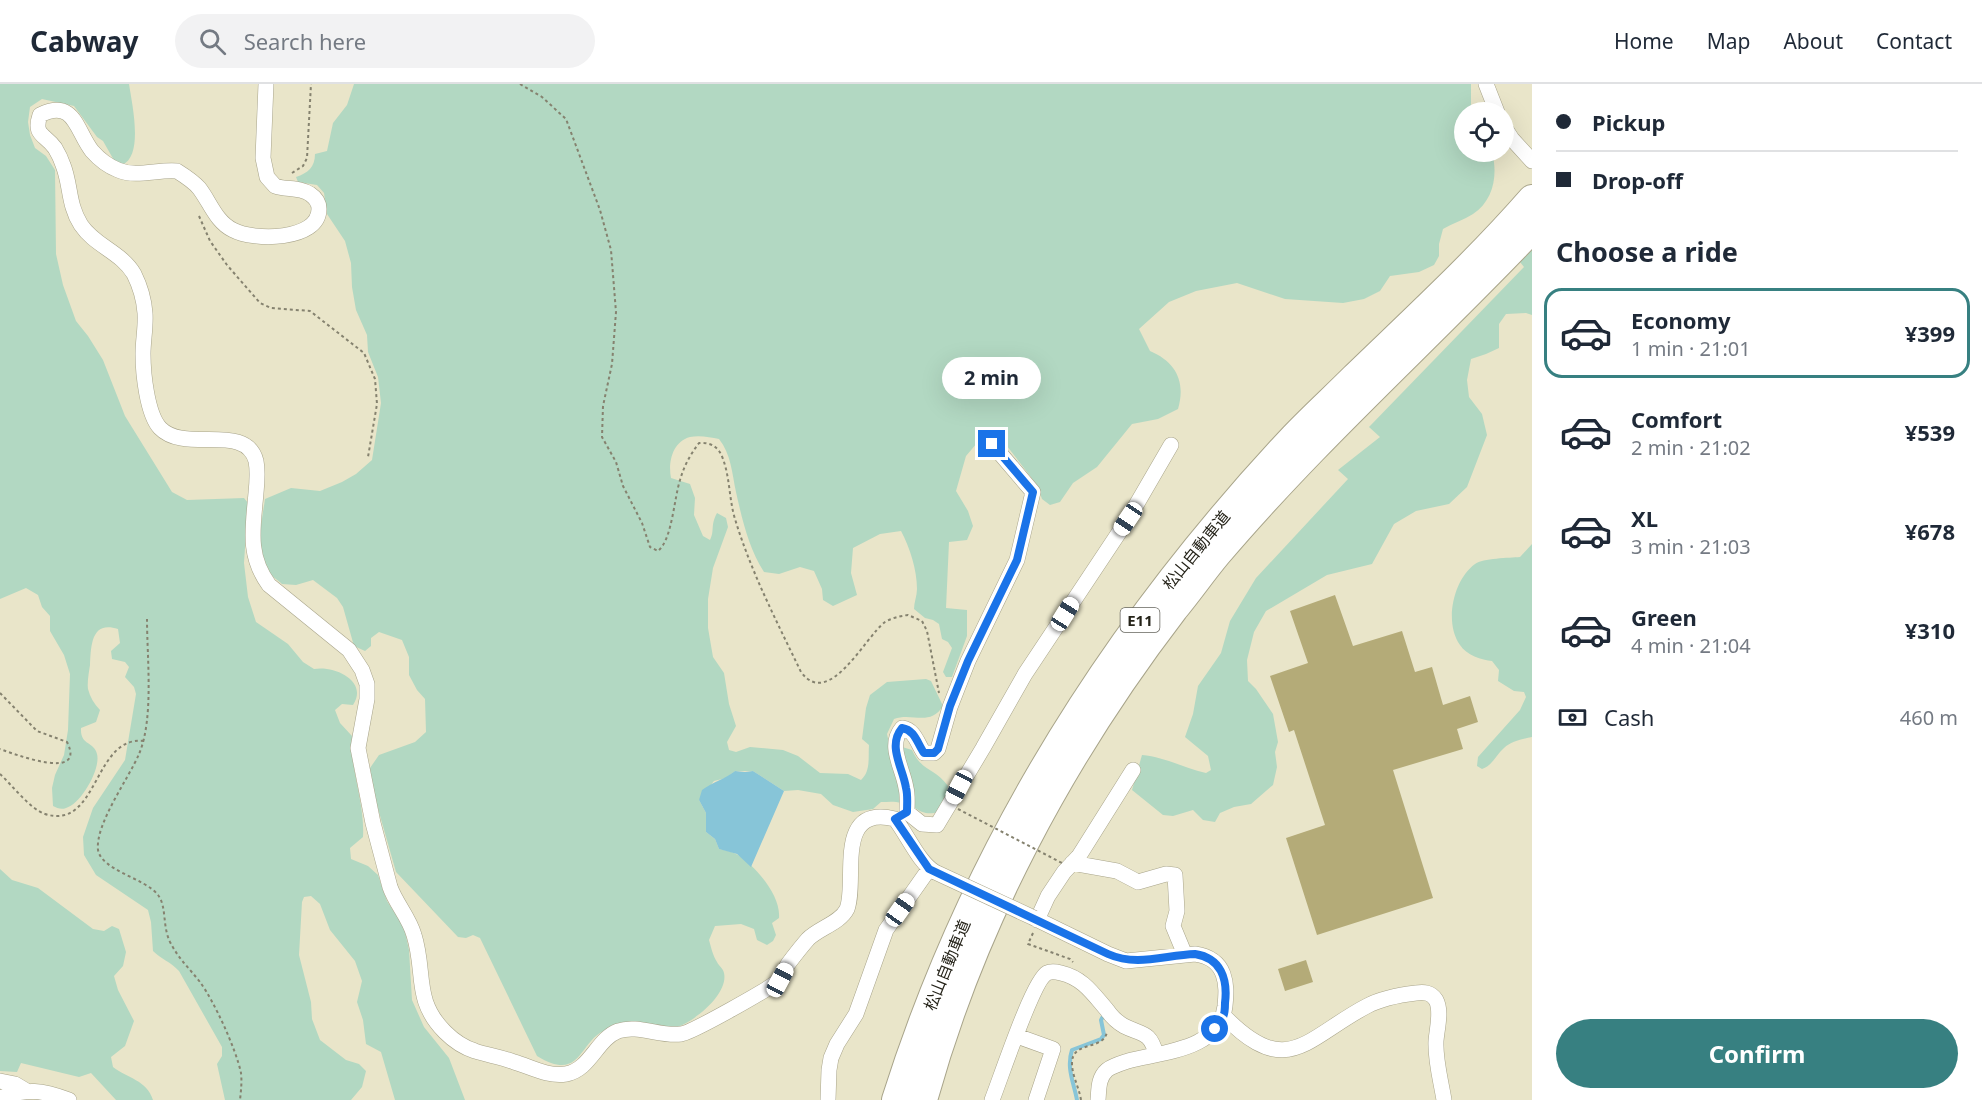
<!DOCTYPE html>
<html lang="en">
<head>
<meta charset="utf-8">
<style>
	body { margin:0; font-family:"Noto Sans","Noto Sans JP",sans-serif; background:#f2f2f3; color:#1f2937; height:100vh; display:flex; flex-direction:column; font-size:22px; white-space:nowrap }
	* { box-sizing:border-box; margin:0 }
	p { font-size:20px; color:#747a83 }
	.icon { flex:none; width:33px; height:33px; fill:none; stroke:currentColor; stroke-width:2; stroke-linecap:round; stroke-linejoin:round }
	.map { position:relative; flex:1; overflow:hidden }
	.side { display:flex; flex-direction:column; background:#fff; width:450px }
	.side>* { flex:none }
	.hud { display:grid; align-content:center; height:132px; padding:0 24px; background:#fff }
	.buttons { position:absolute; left:1454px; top:18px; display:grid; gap:12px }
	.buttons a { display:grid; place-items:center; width:60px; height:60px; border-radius:50%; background:#fff; box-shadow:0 6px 24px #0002; font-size:30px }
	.end { position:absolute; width:27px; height:27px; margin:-14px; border:8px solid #1a73e8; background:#fff; box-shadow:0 0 0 3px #fff }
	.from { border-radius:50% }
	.bubble { position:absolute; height:42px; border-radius:21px; background:#fff; box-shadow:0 6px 24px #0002; font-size:20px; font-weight:700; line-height:42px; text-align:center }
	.car { position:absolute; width:18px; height:36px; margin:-18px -9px; border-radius:8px; box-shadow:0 0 4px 2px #0007; background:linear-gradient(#fff 24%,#345 0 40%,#fff 0 76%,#345 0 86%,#fff 0) }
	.hud b { display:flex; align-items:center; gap:21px; height:57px; font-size:22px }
	.hud b+b { border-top:2px solid #e0e1e3 }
	.hud i { width:15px; height:15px; background:#1f2937 }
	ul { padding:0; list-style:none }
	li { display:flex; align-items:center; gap:18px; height:90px; margin:0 12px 9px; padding:0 12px; border:3px solid transparent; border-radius:18px }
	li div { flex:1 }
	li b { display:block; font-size:22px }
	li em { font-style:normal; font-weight:700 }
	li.on { border-color:#378081 }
	li>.icon { width:54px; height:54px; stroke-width:1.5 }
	h2 { padding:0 24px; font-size:27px; line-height:72px }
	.pay { display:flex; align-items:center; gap:15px; height:66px; padding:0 24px; font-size:22px }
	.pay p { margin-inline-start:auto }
	.button { display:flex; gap:12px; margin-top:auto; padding:12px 24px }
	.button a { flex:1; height:69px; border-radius:36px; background:#378081; color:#fff; font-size:24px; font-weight:700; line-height:69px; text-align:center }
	header { display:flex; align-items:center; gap:36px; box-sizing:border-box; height:84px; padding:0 30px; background:#fff; border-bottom:2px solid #e0e1e3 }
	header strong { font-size:28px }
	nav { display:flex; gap:33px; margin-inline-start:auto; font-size:21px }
	.search { width:420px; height:54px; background:#f2f2f3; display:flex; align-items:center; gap:15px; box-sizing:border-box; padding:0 21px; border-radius:33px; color:#747a83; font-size:22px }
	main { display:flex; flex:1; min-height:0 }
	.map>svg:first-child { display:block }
	.green { fill:#b2d8c2 }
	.water { fill:#87c5d8 }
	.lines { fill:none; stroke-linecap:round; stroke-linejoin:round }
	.stream { stroke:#87c5d8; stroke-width:4 }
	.building { fill:#b4ab78 }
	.street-casing { stroke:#a8a48a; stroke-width:16 }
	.highway-casing { stroke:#a8a48a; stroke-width:30 }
	.path { stroke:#85826f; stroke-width:2; stroke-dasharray:3 3; stroke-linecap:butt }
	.street { stroke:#fff; stroke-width:15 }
	.highway { stroke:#fff; stroke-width:28 }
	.street-bridge-casing { stroke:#a8a48a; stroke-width:16; stroke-linecap:butt }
	.path-bridge { stroke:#85826f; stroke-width:2; stroke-dasharray:3 3; stroke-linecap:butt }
	.street-bridge { stroke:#fff; stroke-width:15 }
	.route { stroke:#1a73e8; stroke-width:8 }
	.labels { text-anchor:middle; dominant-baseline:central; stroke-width:4.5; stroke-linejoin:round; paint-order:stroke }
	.shield { fill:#fff; stroke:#66655e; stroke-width:1.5 }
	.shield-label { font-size:15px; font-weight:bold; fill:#252319 }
	.street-label { font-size:16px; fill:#252319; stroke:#fff }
</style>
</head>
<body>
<header>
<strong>Cabway</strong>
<div class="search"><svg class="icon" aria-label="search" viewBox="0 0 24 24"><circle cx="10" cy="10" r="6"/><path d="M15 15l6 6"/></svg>Search here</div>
<nav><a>Home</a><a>Map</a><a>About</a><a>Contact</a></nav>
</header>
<main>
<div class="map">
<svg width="1532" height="1016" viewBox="0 0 1532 1016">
	<rect width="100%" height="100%" fill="#e9e5c9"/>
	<!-- green -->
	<path class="green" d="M0,0h129c3,20 15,72 -7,81l-7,-3 -12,-21 -6,-4 -23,-31 -32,-7 -12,8 -2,15 2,13 5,13 11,8 9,14 1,84 7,31 13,36 12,15 15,24 22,56 47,76 15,8 57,-2 4,5 -4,60 4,34 8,25 32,22 15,18 11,7c20,-4 55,12 39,36l-11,-1 -7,6 5,13 12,13c-2,34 13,67 11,101l-13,11 1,11 17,7 10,9 9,26 17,26 5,23 3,50 12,27 25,31 16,42h-70l-14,-48 -15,-8 -3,-24 -6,-18 5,-21 -7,-20 -25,-31 -10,-26 -9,-8 -7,1 -2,5 -3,53 12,47 1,17 8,21 26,20 13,4 7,7 -4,16 -11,13h-126l-8,-36 5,-8v-9l-43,-76c-8,-9 -18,-12 -26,-20l-2,-29 -3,-12 -52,-35 -12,-20 -1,-18 10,-29 32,-48 11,-66 -2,-7 -9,-10 4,-10 -4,-5 -13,-3 -1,-8 9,-8 -2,-14c-27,-9 -27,17 -28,36 -1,7 -3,17 -2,24 2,8 6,15 12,21l-4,12 -15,6c-1,18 13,13 16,26 4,15 -16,50 -31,54 -5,2 -9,0 -13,-2l-1,-18 3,-13 9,-20 4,-25 2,-56 -6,-19 -14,-24v-15l-8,-9 -4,-12 -12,-7 -26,11z
		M354,0h1117v28h-7v40h28c6,22 2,48 -19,62 -9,6 -20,9 -30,15l-4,15v12l-5,9 -15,7 -29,4 -10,15 -16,8 -21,4 -58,-4 -48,-16 -41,8 -27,11 -30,27 11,22c26,11 36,31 28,58l-20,10 -26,5 -35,43 -24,16 -13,19 -10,3 -8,-6 -5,-14 -37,-48 -17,-1 -17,20 -10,35 12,20 5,15 -6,14 -18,2 -3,66 21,2v26l-15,41h-6l-3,-5 9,-24 -4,-6 -6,-3 -3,-15 -6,-4 -8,-2 -11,-9c0,-7 3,-13 3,-20 0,-19 -7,-41 -16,-58l-21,3 -27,14 -2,25 6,22 -24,11 -10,-6 -1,-11 -8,-18 -14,-4 -21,7 -15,-2c-15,-23 -22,-53 -28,-80 -4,-19 -5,-38 -17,-53 -9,-2 -20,-4 -29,-2 -18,5 -22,26 -19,41l19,6 5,14 -1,17 9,21 7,4c5,-10 0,-14 7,-27l9,5 2,9 -15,41 -5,31v29l5,29 11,16 5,31 7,22 -9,16 2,8 7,2 14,-5 33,3 15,6 22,17 28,1 13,6c10,-9 7,-23 8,-35l-7,-6 4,-31 4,-13 17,-13 39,-3 5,2 12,25c-13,21 -31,6 -49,13l-7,15 2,9 23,7c10,22 23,18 36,36l-2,11 -7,15c-20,5 -20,-6 -38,-9 -6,-2 -14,-1 -20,-1l-8,7 -20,3 -20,-7 -12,-11 -23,-4 -14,1 -31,-20h-18l-9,7 -12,3 -15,19 7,13v19l9,7 4,10c6,1 14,3 19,6 18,12 43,40 41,63l-7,5 4,12 -3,6 -6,4 -10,-5 -3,-11 -13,-5 -26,2 -6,14c2,7 4,16 8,22 2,4 6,6 7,11 5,22 -33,52 -53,56 -4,0 -9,-1 -14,-1 -17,-2 -32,-5 -49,1 -30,10 -25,55 -71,27l-57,-118 -7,-3 -7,3 -8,-1 -62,-65 -23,-81 -3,-23 9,-13 36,-13 11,-10 -1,-33 -8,-9 -8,-15v-18l-7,-17 -23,-8 -8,6v8l-6,5 -11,-5 -11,-39 -6,-9 -24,-18 -17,5 -14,-1c-4,-4 -11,-8 -14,-13 -14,-20 -6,-50 -3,-72l26,-11 29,3 22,-9 14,-8 16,-14 9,-57 -3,-26 -10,-25 -1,-17 -11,-25 -4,-23 -1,-24 -6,-22 -18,-27 -3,-21 -7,-8 -19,-3 -2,-5c12,-4 19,-10 19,-23l12,-3 6,-28 14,-18z
		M1532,166v65l-6,-2 -20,1 -7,10v24l-13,6 -15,5 -4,21 2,17 13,17 5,21 -20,52 -18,17 -33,7 -22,13 -22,40 -45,11 -61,36 -12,21 -7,28 1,21 8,8 17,25 5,28 -3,10 2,15 -4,18 -22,19 -17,3 -14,6 -5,9 -12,-2 -10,-10 -20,6 -10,-1 -31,-25 10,-35c23,2 42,13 64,18l5,-3 -3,-14 -23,-19 8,-23 5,-28 23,-33 9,-32 26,-43 92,-99 -10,-9 42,-33 -11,-10 155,-160 -4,-5z
		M1532,460v193c-10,2 -21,4 -28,11 -8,7 -12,18 -22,21l-5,-3 1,-9 42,-47 6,-13 -2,-5 -10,-1 -16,-10 1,-11 -7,-9c-10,-1 -26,-6 -32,-16 -16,-22 -7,-65 15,-81 8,-6 34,-6 45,-7z
		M0,785l12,11 26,8 55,41 11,2 8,-5 7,3 7,23 -3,14 -9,10 4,14 16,31 -9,25 -14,11 2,10c14,11 34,13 40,33h-37l-25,-27 -12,4 -58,-14 -4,9 -17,-1z"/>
	<!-- water -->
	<path class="water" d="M735,687l10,1 8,-1 31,20 -33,76 -14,-13 -18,-5 -4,-10 -9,-7v-19l-7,-13 3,-10c11,-8 23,-11 33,-19z"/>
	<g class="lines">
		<!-- stream -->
		<path class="stream" d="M1077,1016c-3,-17 -11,-32 -5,-50l29,-11 3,-4 -3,-15 4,-7"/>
	</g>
	<!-- building -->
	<path class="building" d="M1335,511l18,51 49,-15 13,41 17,-5 11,38 27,-9 8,26 -21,7 6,20 -70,21 40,128 -116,37 -31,-97 39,-13 -31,-95 -5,2 -19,-56 38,-13 -18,-52z
		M1306,876l7,22 -28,9 -7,-22z"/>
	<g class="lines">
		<!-- street casing -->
		<g class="street-casing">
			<path id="street" d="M266,0l-3,74 4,19 8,9c11,4 25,1 35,8 6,4 9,9 9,15 0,32 -66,32 -86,21 -17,-8 -23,-28 -34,-42 -6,-7 -14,-12 -22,-17 -19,-2 -40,7 -59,-1 -10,-4 -19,-11 -26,-19 -16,-20 -17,-53 -52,-36 -7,21 5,19 15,33 3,5 6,11 8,17 8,20 5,40 18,60 14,21 40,27 53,49 6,12 10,25 11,39 1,14 -2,27 -2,41 0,19 4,60 17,74 25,26 86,-6 96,33 2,10 1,22 0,32 -3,35 -9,62 13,92l80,65 13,20 5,14v15l-9,49 15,75 17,64c6,17 19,30 24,48 12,38 -1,65 31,97 9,9 17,15 30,19 12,4 26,6 39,11 17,5 34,15 52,12 24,-4 31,-35 52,-43 20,-7 42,6 63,3 10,-1 92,-47 98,-54 4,-5 6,-11 9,-16 6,-8 13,-17 20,-25 11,-11 32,-16 39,-30 11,-28 -14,-105 48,-90 12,15 24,44 40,53
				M1486,0l11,28
				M1503,41l9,14 20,22
				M907,728l15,12 15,1 46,-77 42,-74 103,-155 43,-74
				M907,728c0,-8 1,-17 -1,-24 -3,-20 -19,-42 -4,-60 13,2 15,15 22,25h10l4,-4 12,-42 18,-46 49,-101 16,-68 -41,-48
				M1072,779l45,8 21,11 28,-8 9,1 2,36 -4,15 12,29
				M1034,834l74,36 18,7 69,-7c13,2 23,7 28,20 4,11 3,21 2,32 -5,44 -63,46 -97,55 -6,2 -16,5 -21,9 -9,8 -8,19 -9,30
				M1037,836l11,-24 16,-24 15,-16 54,-86
				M1224,932c63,65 82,22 143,-10 15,-8 32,-11 49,-13 8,-1 15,-1 20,7 6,11 1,28 0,41 -1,19 5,40 8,59
				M1017,952l36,13 -17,51
				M0,997l15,3 10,6
				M0,1014c27,-10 42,-8 69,2
				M828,1016l1,-30 2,-12 6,-14 19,-30 30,-84 43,-61
				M992,1016c8,-20 41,-120 55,-127 4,-2 10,-1 14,0 22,5 32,21 46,37 4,6 10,12 17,16 18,9 26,5 32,28"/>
		</g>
		<!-- highway casing -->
		<g class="highway-casing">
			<path id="highway" d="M896,1016c80,-253 217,-470 398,-663 19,-20 40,-39 60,-59 60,-58 123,-116 178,-179
				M923,1016c49,-178 139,-345 251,-491 15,-18 28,-37 43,-55 97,-114 208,-213 311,-321"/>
		</g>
		<!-- path -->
		<path class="path" d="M520,0l22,13 24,22 34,91 11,40 5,62 -4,52 -9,42 -1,31 14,25 7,24 19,37 8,24 8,4c14,-11 16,-52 22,-71 4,-14 10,-25 19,-37 12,-1 20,4 24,16 7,19 6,40 12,60 16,53 42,103 66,153 28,38 64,-35 84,-50 7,-4 15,-6 23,-7l14,6 5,10 12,62
			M292,89l11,-7 4,-8 4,-74
			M199,132l11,25 17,24 33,38 11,5 39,3 54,42 11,26 2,25 -9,53
			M147,535c0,39 7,100 -8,135 -10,24 -44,70 -41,96 4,21 47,28 60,45 9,12 4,30 12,47 8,16 19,26 30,40 14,19 36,67 41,91 1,9 0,18 -1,27
			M0,609l37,38 30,11c20,40 -53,12 -67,7
			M0,690c12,11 30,35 45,40 54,17 48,-79 99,-73
			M1033,849l-5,11 42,15 3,3
			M1081,1016c-2,-13 -9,-24 -9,-37 0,-23 33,-12 35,-32"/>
		<!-- street -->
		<use href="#street" class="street"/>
		<!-- highway -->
		<use href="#highway" class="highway"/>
		<!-- street-bridge casing -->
		<g class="street-bridge-casing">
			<path id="street-bridge" d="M935,788l99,46"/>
		</g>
		<!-- path-bridge -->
		<path class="path-bridge" d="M958,725l104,54"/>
		<!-- street-bridge -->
		<use href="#street-bridge" class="street-bridge"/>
	</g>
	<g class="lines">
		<!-- route -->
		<path class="route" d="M992,360l41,48 -16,68 -49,101 -18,45 -12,43 -4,4h-10c-7,-10 -9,-23 -22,-25 -15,18 1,40 4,60 2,7 1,16 1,24l-12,7 34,50 179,85c29,13 57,1 87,0 26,4 33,25 30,49 0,5 0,10 -2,14 -1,4 -5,8 -8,12"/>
	</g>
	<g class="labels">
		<!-- shield labels -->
		<rect class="shield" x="1120.5" y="524" width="39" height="24" rx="4.5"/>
		<g class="shield-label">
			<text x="1140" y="536">E11</text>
		</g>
		<!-- street labels -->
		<g class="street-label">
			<text transform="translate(1196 466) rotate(-51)">松山自動車道</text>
			<text transform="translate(947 881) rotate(-68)">松山自動車道</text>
		</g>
	</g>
</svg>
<div class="buttons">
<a><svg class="icon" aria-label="locate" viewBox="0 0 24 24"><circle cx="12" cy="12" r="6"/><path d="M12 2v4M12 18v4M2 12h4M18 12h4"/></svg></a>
</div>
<i class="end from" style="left:1215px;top:945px"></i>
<i class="end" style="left:992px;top:360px"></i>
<div class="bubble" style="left:942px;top:273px;width:99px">2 min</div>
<i class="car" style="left:1128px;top:435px;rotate:214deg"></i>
<i class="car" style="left:1065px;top:530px;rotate:32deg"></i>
<i class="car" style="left:959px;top:703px;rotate:208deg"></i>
<i class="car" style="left:900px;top:826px;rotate:35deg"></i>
<i class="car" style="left:780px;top:896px;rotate:28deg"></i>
</div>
<section class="side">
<div class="hud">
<b><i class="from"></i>Pickup</b>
<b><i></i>Drop-off</b>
</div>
<h2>Choose a ride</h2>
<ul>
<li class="on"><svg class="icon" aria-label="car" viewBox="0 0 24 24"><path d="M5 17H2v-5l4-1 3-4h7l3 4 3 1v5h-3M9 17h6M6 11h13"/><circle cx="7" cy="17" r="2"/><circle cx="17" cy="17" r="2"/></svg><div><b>Economy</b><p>1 min · 21:01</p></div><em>¥399</em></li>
<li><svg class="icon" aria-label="car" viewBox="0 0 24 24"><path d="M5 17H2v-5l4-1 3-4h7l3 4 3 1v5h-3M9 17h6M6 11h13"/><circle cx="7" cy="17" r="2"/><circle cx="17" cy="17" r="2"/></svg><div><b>Comfort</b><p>2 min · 21:02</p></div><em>¥539</em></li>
<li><svg class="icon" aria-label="car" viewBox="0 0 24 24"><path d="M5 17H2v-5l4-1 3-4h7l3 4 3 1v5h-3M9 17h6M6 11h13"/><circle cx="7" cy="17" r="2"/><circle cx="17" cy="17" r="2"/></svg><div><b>XL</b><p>3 min · 21:03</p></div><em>¥678</em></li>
<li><svg class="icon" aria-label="car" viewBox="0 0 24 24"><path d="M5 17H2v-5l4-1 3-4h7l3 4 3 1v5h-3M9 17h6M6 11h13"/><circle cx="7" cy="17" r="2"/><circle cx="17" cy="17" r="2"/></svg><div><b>Green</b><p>4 min · 21:04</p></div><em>¥310</em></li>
</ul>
<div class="pay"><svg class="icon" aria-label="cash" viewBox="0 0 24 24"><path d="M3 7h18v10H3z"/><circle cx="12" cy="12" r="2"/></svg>Cash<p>460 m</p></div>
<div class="button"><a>Confirm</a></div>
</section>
</main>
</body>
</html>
